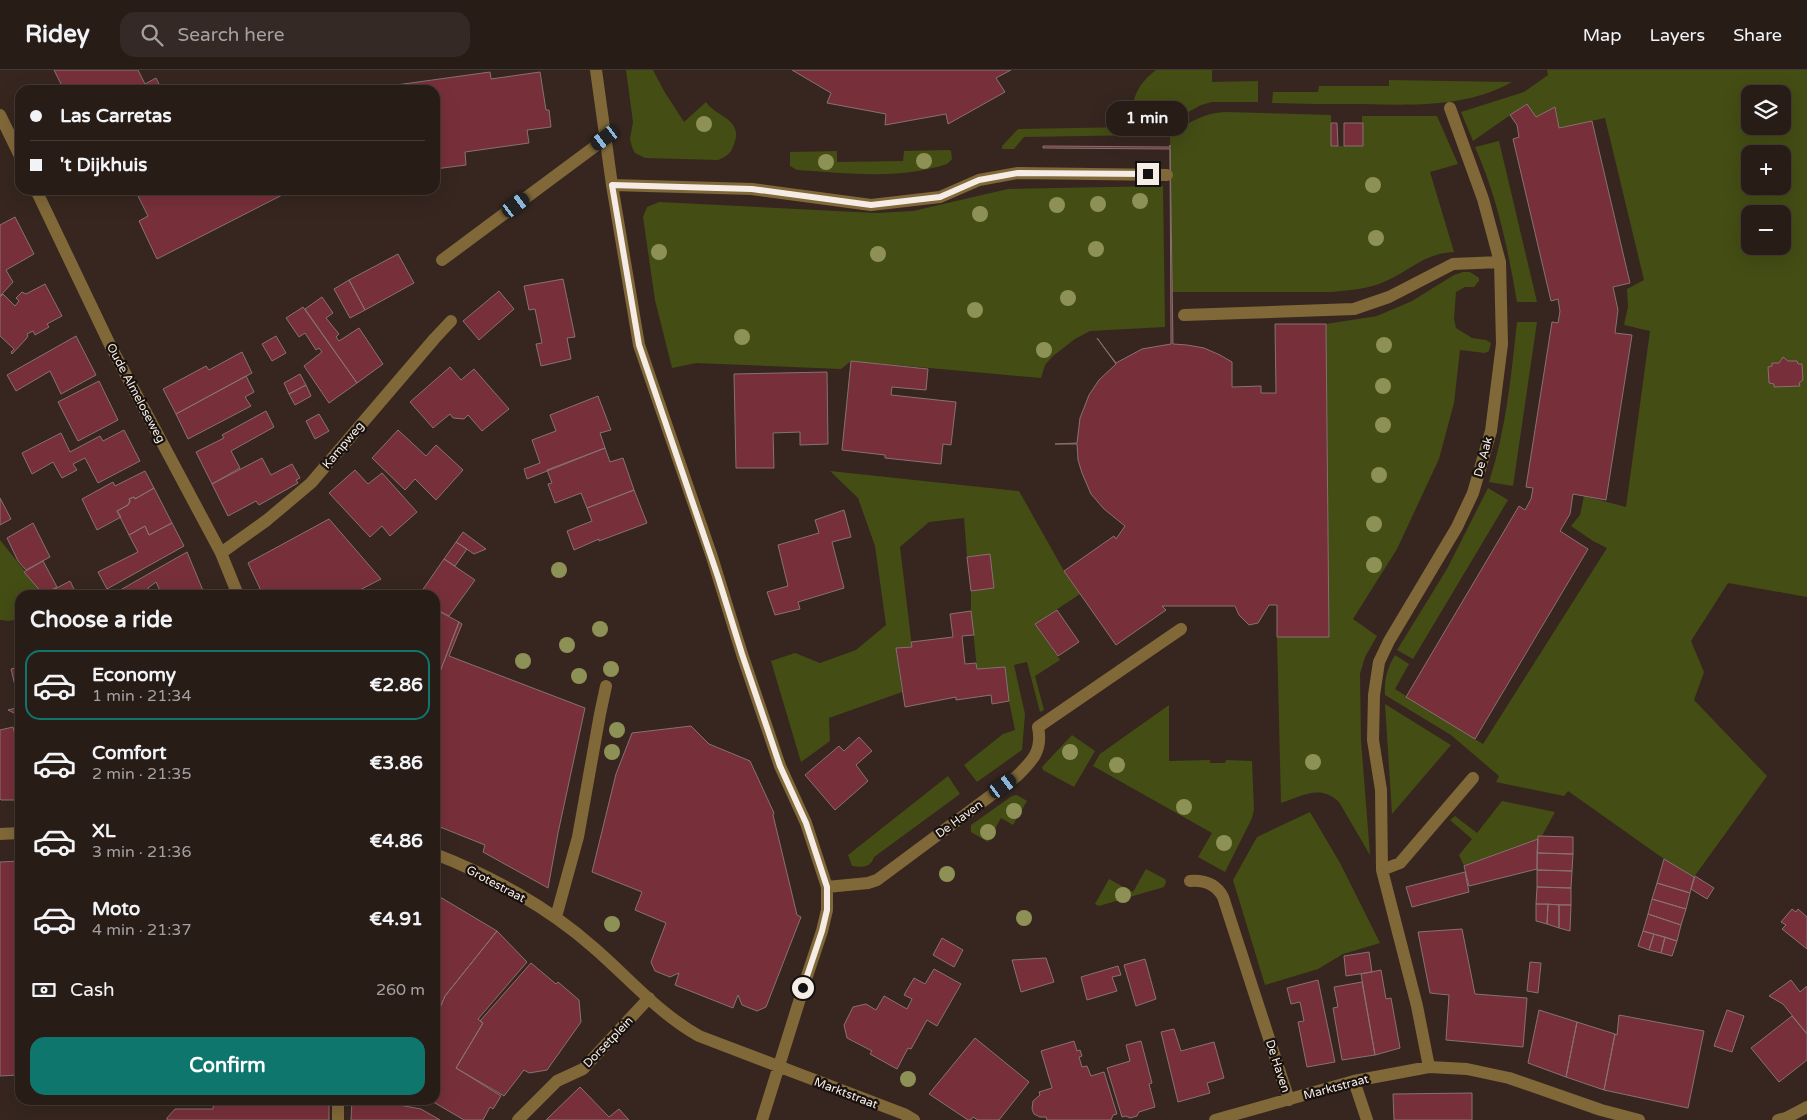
<!DOCTYPE html>
<html lang="en">
<head>
<meta charset="utf-8">
<style>
	body { margin:0; font-family:"Varela Round",sans-serif; background:#342924; color:#f1f3f6; height:100vh; display:flex; flex-direction:column; font-size:19px; white-space:nowrap }
	* { box-sizing:border-box; margin:0 }
	p { font-size:16px; color:#a5a1a1 }
	.icon { flex:none; width:28px; height:28px; fill:none; stroke:currentColor; stroke-width:2; stroke-linecap:round; stroke-linejoin:round }
	.map { position:relative; flex:1; overflow:hidden }
	.panel { position:absolute; left:15px; top:520px; width:425px; height:515px; display:flex; flex-direction:column; background:#281c17; border-radius:15px; box-shadow:0 5px 20px #0002,0 0 0 1px #443a36 }
	.panel>* { flex:none }
	.guide { position:absolute; left:15px; top:15px; width:425px; height:110px; border-radius:15px; box-shadow:0 5px 20px #0002,0 0 0 1px #443a36; display:grid; align-content:center; height:110px; padding:0 15px; background:#281c17 }
	.buttons { position:absolute; left:1741px; top:15px; display:grid; gap:10px }
	.buttons a { display:grid; place-items:center; width:50px; height:50px; border-radius:10px; background:#281c17; box-shadow:0 5px 20px #0002,0 0 0 1px #443a36; font-size:25px }
	.end { position:absolute; width:22px; height:22px; margin:-11px; border:6px solid #f6ece6; background:#111; box-shadow:0 0 0 2px #111 }
	.from { border-radius:50% }
	.bubble { position:absolute; height:35px; border-radius:15px; background:#281c17; box-shadow:0 5px 20px #0002,0 0 0 1px #443a36; font-size:16px; font-weight:800; line-height:35px; text-align:center }
	.car { position:absolute; width:15px; height:30px; margin:-15px -8px; border-radius:6px; box-shadow:0 0 4px 1px #0007; background:linear-gradient(#222 24%,#8ab4d8 0 40%,#222 0 76%,#8ab4d8 0 86%,#222 0) }
	.guide b { display:flex; align-items:center; gap:18px; height:48px; font-size:19px }
	.guide b+b { border-top:1px solid #443a36 }
	.guide i { width:12px; height:12px; background:#f1f3f6 }
	ul { padding:0; list-style:none }
	li { display:flex; align-items:center; gap:15px; height:70px; margin:0 10px 8px; padding:0 5px; border:2px solid transparent; border-radius:15px }
	li div { flex:1 }
	li b { display:block; font-size:19px }
	li em { font-style:normal; font-weight:800 }
	li.on { border-color:#0f766e }
	li>.icon { width:45px; height:45px; stroke-width:1.5 }
	h2 { padding:0 15px; font-size:22px; line-height:60px }
	.pay { display:flex; align-items:center; gap:12px; height:55px; padding:0 15px; font-size:19px }
	.pay p { margin-inline-start:auto }
	.primary-button { display:flex; gap:10px; margin-top:auto; padding:10px 15px }
	.primary-button a { flex:1; height:58px; border-radius:15px; background:#0f766e; color:#fff; font-size:20px; font-weight:800; line-height:58px; text-align:center }
	header { display:flex; align-items:center; gap:30px; box-sizing:border-box; height:70px; padding:0 25px; background:#281c17; border-bottom:1px solid #443a36 }
	header strong { font-size:24px }
	nav { display:flex; gap:28px; margin-inline-start:auto; font-size:18px }
	.search { width:350px; height:45px; background:#342924; display:flex; align-items:center; gap:12px; box-sizing:border-box; padding:0 18px; border-radius:15px; color:#a5a1a1; font-size:19px }
	.map>svg:first-child { display:block }
	.green { fill:#444d14; fill-rule:evenodd }
	.building { fill:#77303a; stroke:#877173 }
	.lines { fill:none; stroke-linecap:round; stroke-linejoin:round }
	.minor { stroke:#806838; stroke-width:12 }
	.tree { fill:#8e9155 }
	.route { stroke:#f6ece6; stroke-width:6 }
	.labels { text-anchor:middle; dominant-baseline:central; stroke-width:4.5; stroke-linejoin:round; paint-order:stroke }
	.street-label { font-size:12px; fill:#f6ece6; stroke:#18110e }
</style>
</head>
<body>
<header>
<strong>Ridey</strong>
<div class="search"><svg class="icon" aria-label="search" viewBox="0 0 24 24"><circle cx="10" cy="10" r="6"/><path d="M15 15l6 6"/></svg>Search here</div>
<nav><a>Map</a><a>Layers</a><a>Share</a></nav>
</header>
<div class="map">
<svg width="1807" height="1050" viewBox="0 0 1807 1050">
	<rect width="100%" height="100%" fill="#36261f"/>
	<!-- green -->
	<path class="green" d="M626,0h27l11,21 20,31 22,-20c10,15 38,17 28,42 -3,9 -7,13 -16,16l-73,-2 -10,-5 -3,-6 -2,-8 3,-17z
		M1156,0h56v12l46,-1v21h-46l-11,3 -54,30 -123,2 -10,12h-12v-3l16,-17 114,-2c-1,-26 3,-41 24,-57z
		M1547,0h260v527l-79,-14 -37,58 13,31 -10,28 73,76 -73,101 -30,-18 -96,-68 -4,5 -68,-14 3,-6 -48,-41 -66,-40c-1,-15 2,-27 10,-40l14,9 -14,25 88,55 124,-196 -14,-7 -22,-15 9,-11 4,-19 42,11 24,-176 -26,-6 4,-18 -1,-18 17,-9 -39,-162 -46,10 -4,-21 -19,10 -10,-13 -53,37 -12,-29 63,-20 24,-17zM1750,24h32v32h-32zM1750,84h32v32h-32zM1750,144h32v32h-32z
		M1389,10l123,2c-46,26 -100,23 -151,22 -30,0 -59,0 -89,-1l1,-11h45l1,-6h70z
		M1225,42l106,3v31h31v-30h75l21,48 -28,8 24,80c-29,1 -43,18 -68,29 -17,8 -35,9 -54,11h-160l-2,-157c18,-12 33,-22 55,-23z
		M1499,71l38,161h-20c-9,-53 -20,-106 -42,-155z
		M949,80l2,1 1,8 -5,5c-49,16 -100,9 -150,6l-7,-4v-14l47,-1v11l66,-1 1,-10z
		M1163,116l2,141 -75,4 -15,8 -22,17 -8,9 -4,13 -190,-17 -10,8 -145,-6 -24,5 -17,-68 -12,-83 4,-10 12,-5 217,11 37,-2 95,-22z
		M1463,202h7l9,6v3l-5,6h-9l-9,5 -2,27 2,9 16,10 14,2 5,3 -2,8 -4,2 -25,-3 -6,53 -15,56 -42,90 -44,70 24,17 -12,21 -5,17 1,66 9,115 -31,-53c-19,-18 -36,-6 -58,1l-4,-166 52,-1 -3,-312 51,-8 35,-15 42,-26z
		M1517,252h20l-24,164 -24,-4c17,-52 22,-105 28,-160z
		M830,401l189,20 45,80 16,23 -45,30 25,36 -25,16 9,34 -4,2 -13,-50 -13,3 11,49 -3,36 -45,32 -13,-17 39,-31 12,-4 -6,-29 -4,-34 -28,2 -6,-58v-20l22,-3 -3,-34 -23,3 -3,-39 -35,4 -29,25 12,100 -16,1 6,44 -73,26 1,23 -29,21 -30,-101 24,-8 25,10 36,-13 30,-25 -11,-79 -17,-48z
		M1488,418l20,12 -95,159 -16,-9 50,-81z
		M0,470l44,55h-24v23l-10,3 -10,-1z
		M1385,634l66,41 -59,69z
		M1169,635v56l41,-1v3h15l1,-3 26,1 2,48 -2,9 -27,54 -27,-15 14,-24 -119,-67 7,-12z
		M1072,665l23,16 -21,36 -31,-17 -1,-3z
		M948,706l12,18 -86,63c-3,10 -11,11 -22,9l-4,-11z
		M1017,725l10,6 -14,24 -12,-7 -13,24 -17,-10v-7l41,-29z
		M1502,731l53,11 -13,24h-4v3l-74,27 -5,-11 13,-16 -22,-19 5,-4 22,17z
		M1310,742l30,51 40,80 -37,11 -25,15 -53,16 -32,-105 24,-43z
		M1146,799l19,10 1,3 -2,5 -65,19 -4,-2 14,-25 24,13z"/>
	<!-- building -->
	<path class="building" d="M54,0h84l7,14 11,-6 6,12h-76l-2,-3 -5,3h-15z
		M792,0h219l-15,8 9,14 -57,32 -2,-10 -61,11 1,-11 -59,-11 4,-10z
		M490,2l1,7 49,-7 6,38h3l2,17 -24,3 2,13 -64,9 1,13 -31,4v-79h-46v-4z
		M1527,34l9,13 19,-10 4,21 33,-7 38,162 -17,4 5,23 -3,23 17,2 -26,165 -33,-6 -3,20 -10,17 28,18 -113,190 -69,-42 113,-191 6,4 6,-11 2,-11 -7,-1 26,-165 6,1 2,-12 -2,-12 -7,2 -38,-162 6,-2 -2,-12 -7,-10z
		M1331,53h6l1,23h-7z
		M1344,53h19v23h-19z
		M1170,75l3,199 14,1 17,3 16,7 12,7v25l29,-1v7h15l-1,-69h51l3,313h-52v-32h-8l-11,18 -9,2 -10,-10 -4,-9h-73l4,4 -50,35 -52,-74 50,-35 2,3 9,-13 -21,-17 -13,-15 -9,-21 -4,-13 -1,-16h-22l22,-1 3,-25 9,-23 10,-15 17,-16 -19,-26 19,25 26,-14 29,-5 -1,-195 -127,-1v-2l127,1z
		M135,120h157l-135,69 -18,-38 9,-5z
		M15,147l19,37 -28,16 7,12 -13,14v-71z
		M398,184l16,29 -49,27 -16,-30z
		M563,209l12,58 -8,1 4,21 -30,7 -5,-22 6,-1 -7,-34 -6,1 -5,-24z
		M349,210l16,30 -15,8 -16,-29z
		M45,214l17,32 -15,8 2,3 -14,8 -2,-4 -6,3 1,2 -2,3 -14,15 -1,-2 3,-3 -14,-13v-39l3,-3 12,12 4,-5 -3,-3 6,-6 4,2z
		M499,221l15,18 -35,31 -16,-19z
		M322,227l11,16 -7,5 13,16 -3,3 3,4 20,-13 24,36 -26,19 -52,-74z
		M303,237l54,76 -28,20 -25,-37 18,-14 -3,-4 -3,2 -11,-17 -6,4 -13,-19z
		M76,266l20,39 -35,19 -11,-23 -34,20 -9,-16z
		M276,266l10,17 -14,8 -10,-17z
		M242,282l10,21 -76,41 -13,-25 43,-23 3,4z
		M1783,287l5,4h9l1,3h4l1,16 -4,3 1,3 -26,1v-3l-5,-1 -1,-16 4,-1v-3h7z
		M851,291l77,8 -2,21 -34,-3 -1,8 65,7 -5,43 -8,-1 -2,20 -56,-6v-3l-43,-5z
		M450,297l11,13 13,-11 35,40 -27,22 -14,-16 -4,4 -11,-1 -3,-4 -17,14 -23,-26z
		M827,302l1,72 -28,1v-13l-27,1 1,35h-38l-2,-94z
		M300,304l6,11 -17,9 -5,-11z
		M246,306l8,16 -9,5 6,9 -63,33 -12,-25z
		M99,311l19,39 -40,21 -20,-39z
		M306,315l5,11 -16,9 -6,-11z
		M598,326l13,34 -11,3 5,15 -78,31 -3,-10 16,-6 -8,-23 24,-9 -6,-16z
		M266,341l8,16 -43,24 9,17 -28,16 -16,-32 28,-14 -2,-3z
		M319,344l10,17 -14,8 -9,-18z
		M124,360l16,31 -42,22 -13,-25 -12,6 4,6 -15,8 -9,-16 -21,12 -10,-21 39,-20 9,19 30,-16 3,5z
		M398,360l28,26 10,-11 27,25 -27,30 -21,-21 -10,11 -33,-32z
		M605,378l5,14 13,-4 11,32 -47,18 -6,-15 -26,10 -7,-19 4,-1 -5,-13z
		M262,388l9,17 21,-11 8,14 -4,2 2,3 -39,22 -3,-4 -28,15 -16,-32z
		M355,400l13,14 14,-11 35,39 -27,24 -8,-10 -12,11 -41,-44z
		M145,401l9,17 -19,11 -1,-2 -5,2 1,2 -2,4 -11,6 4,6 -24,13 -15,-31 31,-17 2,4z
		M154,418l18,35 -23,12 -4,-9 -16,9 -12,-24 11,-6 2,-4 -1,-2 5,-2 1,2z
		M634,420l13,33 -48,18v-2l-25,11 -7,-19 25,-10 -5,-13z
		M0,428l11,21 -11,6z
		M844,440l7,27 -19,5 12,46 -46,14 2,7 -25,6 -8,-23 21,-6 -10,-41 41,-12 -4,-13z
		M329,449l52,60 -31,16h-87l-15,-32z
		M33,453l17,34 -24,13 -8,-9 -11,-23z
		M172,453l12,23 -77,43 -9,-17 40,-20 -9,-17 16,-9 4,9z
		M463,462l23,17 -12,5 -18,-12z
		M456,472l11,7 -12,17 -11,-7z
		M187,482l17,41 -5,2h-37l-6,-13 -8,6 3,7h-35l-1,-2z
		M990,484l4,34 -23,3 -4,-34z
		M444,489l31,21 -26,36 -14,-7v-14h-16z
		M43,491l14,26 -14,7 -19,-22z
		M70,511l7,14h-21l-3,-5z
		M435,539l24,13 -24,63z
		M1057,540l22,32 -21,14 -23,-32z
		M971,541l3,24 -12,1 3,28 11,-1 1,6 28,-2 4,34 -17,3 -1,-9 -35,5v-3l-51,10 -9,-59 16,-1 -1,-5 42,-5 -3,-23z
		M459,552l3,2 -13,32 136,52 -27,125 -10,55 -65,-36 2,-7 -50,-20v-140z
		M20,597v26l-3,1 -6,-25z
		M20,637v9l-12,-6z
		M691,656l18,18 41,17 24,52 -1,2 24,100 4,2 -35,90 -9,4 -15,-6 -4,-10 -5,13 -58,-23 4,-12 -9,4 -15,-6 -4,-9 15,-39 -31,-13 7,-18 -50,-20 24,-98 16,-41z
		M13,657l5,19 2,-1v55h-19l-1,-1v-69z
		M859,667l13,14 -16,14 12,16 -33,29 -30,-35 34,-29 5,5z
		M1538,766l35,1v17l-36,-1z
		M1538,769l-1,30 -68,17 -5,-20z
		M1537,783l36,1 -1,17 -35,-1z
		M1664,789l30,18 -4,16 -33,-10z
		M20,791v214l-20,1v-214z
		M1537,800l35,1 -1,17 -34,-1z
		M1465,802l4,20 -57,15 -6,-20z
		M1695,806l19,12 -7,11 -16,-10z
		M1657,813l33,10 -4,16 -34,-10z
		M1537,817l34,1v17l-35,-1z
		M435,824l62,37 -52,65 -10,23z
		M1652,829l34,10 -5,16 -33,-11z
		M1536,834h12l-1,20 -11,-3z
		M1548,834l11,1v23l-12,-4z
		M1559,835h12l-1,26 -11,-3z
		M1792,839l4,3 2,-3 9,8v32l-25,-20 4,-4 -5,-3z
		M1648,844l33,11 -4,16 -34,-10z
		M1462,859l13,65 52,4 -4,49 -77,-7 3,-45 -19,-2 -12,-61z
		M497,861l30,31 -49,57 5,4 -27,45 45,28 -8,13 -3,-2 -7,13h-19l-34,-20h5v-81l10,-23z
		M1643,861l11,3 -5,16 -11,-4z
		M1654,864l11,3 -4,16 -12,-3z
		M1665,867l12,4 -5,15 -11,-3z
		M942,868l21,12 -9,17 -21,-12z
		M1369,882l3,20 -26,4 -2,-20z
		M1046,888l8,24 -33,10 -9,-32z
		M1145,889l11,40 -20,7 -12,-41z
		M1530,892l11,1 -3,30 -11,-2z
		M531,893l25,21 2,-2 21,18 2,22 -34,48 -18,3 -5,-3 -20,26 -48,-28 27,-45 -3,-2z
		M1118,896l3,9 -9,2 5,14 -30,9 -6,-23z
		M934,899l27,15 -24,42 -10,-6 -16,29 -3,-1 -11,21 -27,-15 2,-3 -25,-13 -3,-13 9,-18 13,-3 10,6 8,-14 23,13 5,-10 -8,-4 10,-17 11,6z
		M1381,900l5,29 5,-1 9,50 -25,7 -14,-81z
		M1318,910l17,82 -28,5 -9,-45 6,-1 -4,-19 -9,2 -4,-16z
		M1791,910l9,12 7,-6v48l-24,-30 -14,-8z
		M1362,912l13,73 -33,5 -9,-52 5,-1 -4,-20z
		M1539,940l38,12 -11,55 -38,-14z
		M1727,940l17,6 -12,36 -18,-6z
		M1619,945l85,16 -16,77 -84,-18 11,-56 2,1z
		M1792,946l15,18v26l-28,22 -28,-34z
		M1577,952l38,12 -11,56 -38,-13z
		M1174,959l7,22 33,-9 10,36 -17,5 3,10 -32,9 -17,-70z
		M975,968l54,44 -30,38h-21l-5,-3 -2,3h-3l-39,-26z
		M1074,971l3,10 3,-1 2,6 -3,1 3,10 5,-1 4,10 13,-4 13,42 -4,1 -2,5h-64l-1,-3h-6l-6,-3 -2,-5 1,-8 7,-6 -1,-3 13,-4 -11,-37z
		M1141,971l11,42 -3,1 6,23 -16,5 -2,4 -7,2 -4,-2 -4,1 -15,-49 23,-7 -4,-16z
		M580,1017l29,30 10,-8 10,11h-83z
		M1472,1023v27h-78l-1,-26z
		M214,1030h115v20h-162v-2l8,-9h38z
		M352,1030h20l49,9 19,11h-89z"/>
	<g class="lines">
		<!-- minor -->
		<path class="minor" d="M596,0l16,115 27,160 73,212 30,97 38,112 26,57 21,64v23l-5,21 -14,42 -46,147
			M0,45l20,41
			M612,115l140,4 119,16 69,-8 39,-17 39,-7 149,2
			M36,120l74,155 111,208 17,42
			M442,190l163,-121
			M1184,245l170,-6 35,-12 64,-33 47,-2
			M221,483l46,-33 44,-37 124,-145 16,-17
			M0,764l20,-1
			M435,784c55,21 114,54 158,93 35,30 65,66 106,89l205,78 10,6
			M1382,800l18,-7 73,-85
			M1190,811c14,-1 26,3 33,16l66,203
			M827,817l41,-4 9,-3 140,-104c15,-15 26,-25 21,-49l143,-98
			M556,847l22,-80 22,-123 6,-28
			M1429,997l-12,-61 -35,-136 -1,-80 -8,-50 1,-45 5,-33 10,-21 68,-114 16,-34 18,-62 11,-87 -2,-82 -17,-63 -33,-91
			M1354,1011l13,39
			M338,1030v20
			M518,1050l39,-39 26,-12 66,-71
			M1215,1050l139,-39 75,-14 38,2 42,9 92,32 38,10
			M1778,1050l8,-2 21,-11"/>
	</g>
	<!-- trees -->
	<g class="tree">
		<circle cx="704" cy="54" r="8"/>
		<circle cx="924" cy="91" r="8"/>
		<circle cx="826" cy="92" r="8"/>
		<circle cx="1373" cy="115" r="8"/>
		<circle cx="1140" cy="131" r="8"/>
		<circle cx="1098" cy="134" r="8"/>
		<circle cx="1057" cy="135" r="8"/>
		<circle cx="980" cy="144" r="8"/>
		<circle cx="1376" cy="168" r="8"/>
		<circle cx="1096" cy="179" r="8"/>
		<circle cx="659" cy="182" r="8"/>
		<circle cx="878" cy="184" r="8"/>
		<circle cx="1068" cy="228" r="8"/>
		<circle cx="975" cy="240" r="8"/>
		<circle cx="742" cy="267" r="8"/>
		<circle cx="1384" cy="275" r="8"/>
		<circle cx="1044" cy="280" r="8"/>
		<circle cx="1383" cy="316" r="8"/>
		<circle cx="1383" cy="355" r="8"/>
		<circle cx="1379" cy="405" r="8"/>
		<circle cx="1374" cy="454" r="8"/>
		<circle cx="1374" cy="495" r="8"/>
		<circle cx="559" cy="500" r="8"/>
		<circle cx="600" cy="559" r="8"/>
		<circle cx="567" cy="575" r="8"/>
		<circle cx="523" cy="591" r="8"/>
		<circle cx="611" cy="599" r="8"/>
		<circle cx="579" cy="606" r="8"/>
		<circle cx="617" cy="660" r="8"/>
		<circle cx="612" cy="682" r="8"/>
		<circle cx="1070" cy="682" r="8"/>
		<circle cx="1313" cy="692" r="8"/>
		<circle cx="1117" cy="695" r="8"/>
		<circle cx="1184" cy="737" r="8"/>
		<circle cx="1014" cy="741" r="8"/>
		<circle cx="988" cy="762" r="8"/>
		<circle cx="1224" cy="773" r="8"/>
		<circle cx="947" cy="804" r="8"/>
		<circle cx="1123" cy="825" r="8"/>
		<circle cx="1024" cy="848" r="8"/>
		<circle cx="612" cy="854" r="8"/>
		<circle cx="908" cy="1009" r="8"/>
	</g>
	<g class="lines">
		<!-- route -->
		<path class="route" d="M803,918l19,-57 5,-21v-23l-21,-64 -26,-57 -38,-112 -24,-77 -79,-232 -27,-160 140,4 119,16 69,-8 39,-17 39,-7 130,1"/>
	</g>
	<g class="labels">
		<!-- street labels -->
		<g class="street-label">
			<text transform="translate(136 323) rotate(62)">Oude Almeloseweg</text>
			<text transform="translate(343 375) rotate(-50)">Kampweg</text>
			<text transform="translate(1483 387) rotate(-75)">De Aak</text>
			<text transform="translate(959 749) rotate(-36)">De Haven</text>
			<text transform="translate(496 814) rotate(28)">Grotestraat</text>
			<text transform="translate(608 972) rotate(-46)">Dorsetplein</text>
			<text transform="translate(1278 996) rotate(72)">De Haven</text>
			<text transform="translate(1336 1017) rotate(-15)">Marktstraat</text>
			<text transform="translate(846 1023) rotate(21)">Marktstraat</text>
		</g>
	</g>
</svg>
<div class="buttons">
<a><svg class="icon" aria-label="layers" viewBox="0 0 24 24"><path d="M12 4l9 5-9 5-9-5zM3 14l9 5 9-5"/></svg></a>
<a>+</a>
<a>−</a>
</div>
<i class="end from" style="left:803px;top:918px"></i>
<i class="end" style="left:1148px;top:104px"></i>
<div class="bubble" style="left:1106px;top:31px;width:82px">1 min</div>
<i class="car" style="left:605px;top:68px;rotate:233deg"></i>
<i class="car" style="left:516px;top:135px;rotate:53deg"></i>
<i class="car" style="left:1003px;top:716px;rotate:54deg"></i>
<div class="guide">
<b><i class="from"></i>Las Carretas</b>
<b><i></i>'t Dijkhuis</b>
</div>
<section class="panel">
<h2>Choose a ride</h2>
<ul>
<li class="on"><svg class="icon" aria-label="car" viewBox="0 0 24 24"><path d="M5 17H2v-5l4-1 3-4h7l3 4 3 1v5h-3M9 17h6M6 11h13"/><circle cx="7" cy="17" r="2"/><circle cx="17" cy="17" r="2"/></svg><div><b>Economy</b><p>1 min · 21:34</p></div><em>€2.86</em></li>
<li><svg class="icon" aria-label="car" viewBox="0 0 24 24"><path d="M5 17H2v-5l4-1 3-4h7l3 4 3 1v5h-3M9 17h6M6 11h13"/><circle cx="7" cy="17" r="2"/><circle cx="17" cy="17" r="2"/></svg><div><b>Comfort</b><p>2 min · 21:35</p></div><em>€3.86</em></li>
<li><svg class="icon" aria-label="car" viewBox="0 0 24 24"><path d="M5 17H2v-5l4-1 3-4h7l3 4 3 1v5h-3M9 17h6M6 11h13"/><circle cx="7" cy="17" r="2"/><circle cx="17" cy="17" r="2"/></svg><div><b>XL</b><p>3 min · 21:36</p></div><em>€4.86</em></li>
<li><svg class="icon" aria-label="car" viewBox="0 0 24 24"><path d="M5 17H2v-5l4-1 3-4h7l3 4 3 1v5h-3M9 17h6M6 11h13"/><circle cx="7" cy="17" r="2"/><circle cx="17" cy="17" r="2"/></svg><div><b>Moto</b><p>4 min · 21:37</p></div><em>€4.91</em></li>
</ul>
<div class="pay"><svg class="icon" aria-label="cash" viewBox="0 0 24 24"><path d="M3 7h18v10H3z"/><circle cx="12" cy="12" r="2"/></svg>Cash<p>260 m</p></div>
<div class="primary-button"><a>Confirm</a></div>
</section>
</div>
</body>
</html>
